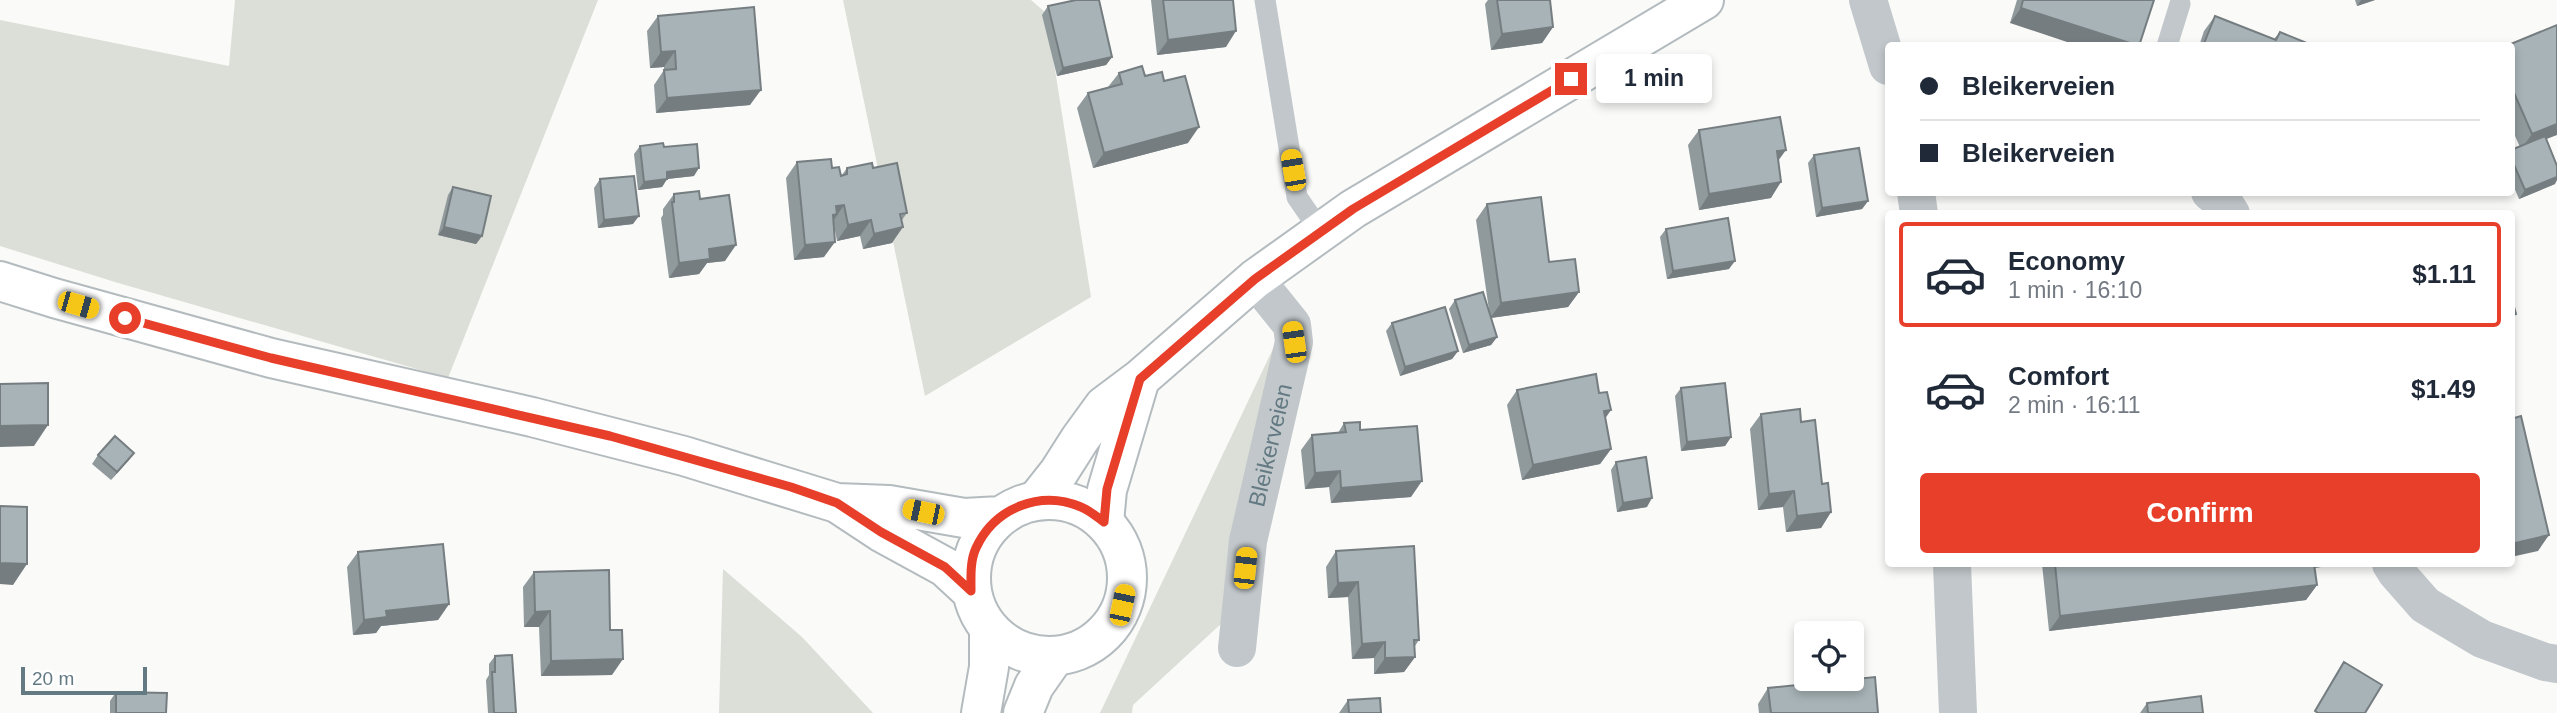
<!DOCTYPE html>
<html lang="en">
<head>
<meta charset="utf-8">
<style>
	body { margin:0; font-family:Helvetica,sans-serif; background:#f2f2f3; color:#1f2937; height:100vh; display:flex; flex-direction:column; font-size:26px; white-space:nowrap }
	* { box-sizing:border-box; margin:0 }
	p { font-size:23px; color:#747a83 }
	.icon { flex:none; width:38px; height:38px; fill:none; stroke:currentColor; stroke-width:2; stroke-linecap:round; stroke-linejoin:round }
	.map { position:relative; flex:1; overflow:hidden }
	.sheet { position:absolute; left:1885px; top:210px; width:630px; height:357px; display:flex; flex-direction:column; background:#fff; border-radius:7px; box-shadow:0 4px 10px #0003 }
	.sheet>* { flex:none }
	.guide { position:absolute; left:1885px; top:42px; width:630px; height:154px; border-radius:7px; box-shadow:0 4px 10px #0003; display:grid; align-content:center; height:154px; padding:0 35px; background:#fff }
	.tools { position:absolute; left:1794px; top:621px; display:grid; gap:14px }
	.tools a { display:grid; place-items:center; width:70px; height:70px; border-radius:7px; background:#fff; box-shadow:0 4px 10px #0003; font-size:35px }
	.scale { position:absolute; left:21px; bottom:18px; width:126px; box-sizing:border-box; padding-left:7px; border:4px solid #647a83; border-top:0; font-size:19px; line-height:24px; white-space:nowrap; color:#647a83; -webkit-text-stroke:5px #fff; paint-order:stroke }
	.end { position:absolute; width:32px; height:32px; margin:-16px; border:9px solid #e73f2a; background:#fff; box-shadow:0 0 0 4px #fff }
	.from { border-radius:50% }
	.bubble { position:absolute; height:49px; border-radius:7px; background:#fff; box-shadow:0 4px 10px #0003; font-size:23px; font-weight:700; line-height:49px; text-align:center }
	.car { position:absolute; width:21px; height:42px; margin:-21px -10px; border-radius:9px; box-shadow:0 0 5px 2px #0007; background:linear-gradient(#f5c518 24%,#345 0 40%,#f5c518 0 76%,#345 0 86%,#f5c518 0) }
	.guide b { display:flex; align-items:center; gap:24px; height:66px; font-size:26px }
	.guide b+b { border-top:2px solid #e0e1e3 }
	.guide i { width:18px; height:18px; background:#1f2937 }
	ul { padding:12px 0 0; list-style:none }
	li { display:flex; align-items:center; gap:21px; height:105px; margin:0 14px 10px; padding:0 21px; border:4px solid transparent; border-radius:7px }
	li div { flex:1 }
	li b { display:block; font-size:26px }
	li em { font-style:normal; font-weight:700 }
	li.selected { border-color:#e73f2a }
	li>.icon { width:63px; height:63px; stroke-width:1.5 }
	.cta { display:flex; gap:14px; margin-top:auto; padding:14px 35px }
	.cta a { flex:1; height:80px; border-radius:7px; background:#e73f2a; color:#fff; font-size:28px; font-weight:700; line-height:80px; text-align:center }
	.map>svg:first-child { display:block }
	.green { fill:#dbdfd7 }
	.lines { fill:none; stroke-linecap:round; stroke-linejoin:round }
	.secondary-casing { stroke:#b3bbbf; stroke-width:42 }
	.primary-casing { stroke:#b4bbbe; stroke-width:42 }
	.lane { stroke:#c1c7ca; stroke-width:21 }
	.street { stroke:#c1c7ca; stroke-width:38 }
	.secondary { stroke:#fff; stroke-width:38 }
	.primary { stroke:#fff; stroke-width:38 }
	.wall { fill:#909a9d }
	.shaded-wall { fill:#757d80 }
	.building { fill:#a7b3b7; stroke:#757d80; stroke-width:2 }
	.route { stroke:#e73f2a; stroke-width:9 }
	.labels { text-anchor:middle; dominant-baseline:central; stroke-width:7; stroke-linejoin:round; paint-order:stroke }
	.street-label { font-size:23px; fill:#647a83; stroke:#fff }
</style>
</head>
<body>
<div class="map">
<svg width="2557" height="713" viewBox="0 0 2557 713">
	<rect width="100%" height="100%" fill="#fafaf8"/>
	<!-- green -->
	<path class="green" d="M235,0h363l-150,378 -333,-96 -115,-36v-226l229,46z
		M843,0h188l15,13 45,284 -166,99z
		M1279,336l-56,286 -90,83 -1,8h-32z
		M723,569l79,68 71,76h-154z"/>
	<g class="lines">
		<!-- secondary casing -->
		<g class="secondary-casing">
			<path id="secondary" d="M1036,501l23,-29 21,-33 24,-33 36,-27 115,-100 98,-70 351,-209
				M1104,522l3,-32 33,-111"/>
		</g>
		<!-- primary casing -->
		<g class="primary-casing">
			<path id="primary" d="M0,281l54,17 217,60 261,59 152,39 153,47 52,2 75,13 37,-2
				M971 578a78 78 0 1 1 156 0a78 78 0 1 1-156 0Z
				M837,503l44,29 64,35 26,24
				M981,713l8,-46v-38
				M1023,713l11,-27 21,-30"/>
		</g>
		<!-- lane -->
		<path class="lane" d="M1265,0l32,197 24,35
			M2167,46l13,-42"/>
		<!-- street -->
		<g class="street">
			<path d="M1868,0l20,66"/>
			<path d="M1916,192l3,22"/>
			<path d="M2210,192l14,11 7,11"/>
			<path d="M1952,564l6,149"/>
			<path d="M2391,564l5,8 29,33 57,34 63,23 12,2"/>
			<path id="s1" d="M1237,648l11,-107 46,-199 -2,-17 -37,-46"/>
		</g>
		<!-- secondary -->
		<use href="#secondary" class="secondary"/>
		<!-- primary -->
		<use href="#primary" class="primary"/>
	</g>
	<!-- wall -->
	<path class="wall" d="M1151,0h82l-7,47 -69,8z
		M1488,0h62l3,27 -11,16 -51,7 -6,-46z
		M2017,0h137l-144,23z
		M2355,0h20l-18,6z
		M1048,6l64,51 -6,8 -49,11 -15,-61z
		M658,16l92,89 -94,8 -2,-28 10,-15v-3l-14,1 -3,-37z
		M2215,16l59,23 6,-7 34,14h-115l5,-15z
		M2511,46l35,93 9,45 -36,15 -8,-19v-30l9,-3 -9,-20z
		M1119,73l26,3 19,5 24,62 -95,25 -16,-60 11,-15 20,-6z
		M1699,130l79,30 -7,38 -72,12 -11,-65z
		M640,146l24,1 30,29 -27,3 -5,8 -24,3 -4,-36z
		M1814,155l54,46 -6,8 -46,8 -8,-54z
		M797,162l35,6 10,7 5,-7h26l34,45 -5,7 -10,23 -29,6 -3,-13 -23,5 -4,-21 -9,37 -30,3 -8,-82z
		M600,179l33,45 -35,4 -4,-40z
		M453,187l29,49 -6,8 -38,-9 10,-40z
		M674,194l26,5 25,62 -18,2 -8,11 -30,4 -8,-60 2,-3v-6z
		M1487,204l62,58 30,30 -11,15 -77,11 6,19 -6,8 -28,8 -14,-44 6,-9 34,10 -13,-90z
		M1666,229l63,40 -62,10 -7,-42z
		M1392,323l66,28 -6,8 -52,17 -14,-45z
		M1681,388l50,49 -6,9 -44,5 -6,-55z
		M1517,390l88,28 6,31 -11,15 -78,16 -15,-75z
		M1761,414l40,8 30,90 -10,16 -35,4 -3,-25 -25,3 -8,-81z
		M1344,423l16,7 51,67 -80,6 -2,-16 -24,2 -4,-39 11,-15 26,-2z
		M134,453l-23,27 -19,-16 6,-9z
		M1616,462l31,45 -30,5 -6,-42z
		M1336,551l83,89 -4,6v11l-11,15 -30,2v-16l-22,1 -4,-62 -20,1 -2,-31z
		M358,552l91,52 -11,16 -57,6 -5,7 -23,2 -6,-68z
		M2042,564h281l-2,3 -7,1 3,17 -11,15 -257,31z
		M534,572l76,58 2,45 -71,1 -2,-49h-15l-1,-40z
		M495,656l21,57h-28l-2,-33 3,-5v-11z
		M1768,688l110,25h-119l-1,-9z
		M116,692l50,21h-56v-12z
		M1348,700l33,13h-42z
		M2147,703l56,10h-63z"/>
	<!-- shaded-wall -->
	<path class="shaded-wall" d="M2361,0h14l-18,6z
		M2021,8l116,38h-58l-69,-23z
		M1553,27l-11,16 -51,7 11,-16z
		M1236,31l-10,16 -69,8 11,-15z
		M675,51l-11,16 -14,1 11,-16z
		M1112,57l-6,8 -49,11 6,-8z
		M761,90l-11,15 -94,8 11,-15z
		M2557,124v11l-36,14 11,-15z
		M1199,127l-11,16 -95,25 11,-15z
		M1786,150l-11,15 2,-14z
		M699,168l-5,8 -27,3 -5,8 -24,3 6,-8 23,-10z
		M2557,177v3l-2,4 -36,15 6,-9z
		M1781,182l-10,16 -72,12 10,-16z
		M1868,201l-6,8 -46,8 6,-9z
		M844,205l-17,25 9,-24z
		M639,216l-6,8 -35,4 6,-8z
		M871,220l-11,16 -23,5 11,-16z
		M444,227l38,9 -6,8 -38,-9z
		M903,227l-11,16 -29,6 11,-15z
		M835,242l-11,15 -30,3 11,-15z
		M736,245l-11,16 -18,2 -8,11 -30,4 10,-15 30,-14z
		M1735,261l-6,8 -62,10 6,-8z
		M1579,292l-11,15 -78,11 11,-15z
		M1497,337l-6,8 -28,8 6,-8z
		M1458,351l-6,8 -52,17 5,-9z
		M1611,410l-11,16 4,-15z
		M48,425l-14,21 -34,1v-21z
		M1731,437l-6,9 -44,5 6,-9z
		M1611,449l-11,15 -78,16 11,-15z
		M134,453l-6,8 -17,19 6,-8z
		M1340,471l-11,16 -24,2 10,-16z
		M1422,481l-11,16 -80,6 10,-15z
		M1794,491l-11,16 -25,3 11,-16z
		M1652,498l-5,9 -30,5 6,-9z
		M1831,512l-10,16 -35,4 11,-16z
		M2549,535l-11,16 -27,6v-13z
		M0,563l27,1 -14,21 -13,-1z
		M2306,564h17l-2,3 -19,2z
		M1358,582l-10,15 -20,1 10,-15z
		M2317,585l-11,15 -257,31 11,-15z
		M449,604l-11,16 -57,6 -5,7 -23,2 11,-15 22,-9z
		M550,611l-11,16h-15l11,-15z
		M1385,642l-11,16 -22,1 10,-15z
		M1415,657l-11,15 -30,2 11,-16z
		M623,659l-11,16 -71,1 10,-15z"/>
	<!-- building -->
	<path class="building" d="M1076,0h23l13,57 -49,11 -15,-62z
		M1163,0h70l3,31 -68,9z
		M1497,0h53l3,27 -51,7z
		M2023,0h131l-15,46 -118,-38z
		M754,7l7,83 -94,8 -3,-28 12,-1 -1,-18 -14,1 -3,-36z
		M2215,16l61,24 4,-8 34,14h-111z
		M2557,25v99l-25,10 -21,-48v-40h-5z
		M1142,66l3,10 17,-4 2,9 21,-5 14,51 -95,26 -16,-60 34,-9 -3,-11z
		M1780,117l6,33 -9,1 4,31 -72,12 -10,-64z
		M2545,136l12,30v11l-32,13 -14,-32v-8z
		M663,143l1,4 33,-3 2,24 -32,4v7l-23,3 -4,-36z
		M1859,148l9,53 -46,7 -8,-53z
		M831,159l1,9 7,-1 2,9 6,-2v-6l25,-5 1,5 24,-5 10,50 -7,1 3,13 -29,7 -3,-14 -23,5 -4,-20 -8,1 1,8 -4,1 2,27 -30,3 -8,-83z
		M634,176l5,40 -35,4 -4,-41z
		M453,187l38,9 -9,40 -38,-9z
		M699,191l1,8 29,-4 7,50 -27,4 1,10 -31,4 -7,-61h2v-8z
		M1541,197l8,65 26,-3 4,33 -78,11 -14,-99z
		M1728,218l7,43 -62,10 -7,-42z
		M1483,292l14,45 -28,8 -14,-45z
		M2511,296l5,18 -5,2z
		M1445,307l13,44 -53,16 -13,-44z
		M1596,374l3,19 8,-1 4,18 -7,1 7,38 -78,16 -16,-75z
		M48,383v42l-48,1v-42z
		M1725,383l6,54 -44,5 -6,-54z
		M1800,409l1,13 14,-2 7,64 6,-1 3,29 -34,4 -3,-25 -25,3 -8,-80z
		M2521,416l28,119 -38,9v-125z
		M1360,422v8l57,-4 5,55 -81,7 -1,-17 -25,2 -3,-38 34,-3 -2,-9z
		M115,436l19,17 -17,19 -19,-17z
		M1646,457l6,41 -29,5 -7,-41z
		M0,506l27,1v57l-27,-1z
		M443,544l6,60 -63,7 1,6 -23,3 -6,-68z
		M1414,546l5,94h-5l1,17 -30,1v-16l-23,2 -4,-62 -20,1 -2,-32z
		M2055,564h259l3,21 -257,31z
		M609,570l1,60h12l1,29 -72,2 -1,-50 -15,1 -1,-40z
		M512,655l4,58h-22l-2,-41h3v-16z
		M2344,662l38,23 -17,28h-47l-3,-2z
		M1875,677l3,36h-107l-3,-25z
		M116,692l51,1 -1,20h-50z
		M2201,696l2,17h-55l-1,-10z
		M1380,698l1,15h-32l-1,-13z"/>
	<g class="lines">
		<!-- route -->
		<path class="route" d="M125,318l146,40 339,78 181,51 46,16 44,29 64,35 26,24c0,-15 -1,-30 5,-43 19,-41 65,-58 105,-41 8,3 16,10 23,15l3,-33 33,-110 115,-100 98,-70 218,-130"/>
	</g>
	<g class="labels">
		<!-- street labels -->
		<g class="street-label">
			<text stroke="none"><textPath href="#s1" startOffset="206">Bleikerveien</textPath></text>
		</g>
	</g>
</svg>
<div class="tools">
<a><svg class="icon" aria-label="locate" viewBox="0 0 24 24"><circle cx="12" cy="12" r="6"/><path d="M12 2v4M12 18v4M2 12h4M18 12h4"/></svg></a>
</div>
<div class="scale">20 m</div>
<i class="end from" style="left:125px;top:318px"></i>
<i class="end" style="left:1571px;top:79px"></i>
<div class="bubble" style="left:1596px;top:54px;width:116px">1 min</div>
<i class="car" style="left:1293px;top:170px;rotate:350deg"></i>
<i class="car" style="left:78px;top:305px;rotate:106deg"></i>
<i class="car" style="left:1294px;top:342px;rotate:352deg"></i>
<i class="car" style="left:923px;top:512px;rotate:282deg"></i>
<i class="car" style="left:1245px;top:568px;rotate:6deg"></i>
<i class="car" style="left:1122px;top:605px;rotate:12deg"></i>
<div class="guide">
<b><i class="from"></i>Bleikerveien</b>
<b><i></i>Bleikerveien</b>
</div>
<section class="sheet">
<ul>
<li class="selected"><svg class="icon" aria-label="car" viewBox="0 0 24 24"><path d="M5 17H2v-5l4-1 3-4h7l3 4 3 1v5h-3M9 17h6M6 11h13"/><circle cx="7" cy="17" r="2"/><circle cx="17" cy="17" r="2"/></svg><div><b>Economy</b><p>1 min · 16:10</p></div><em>$1.11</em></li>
<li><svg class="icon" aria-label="car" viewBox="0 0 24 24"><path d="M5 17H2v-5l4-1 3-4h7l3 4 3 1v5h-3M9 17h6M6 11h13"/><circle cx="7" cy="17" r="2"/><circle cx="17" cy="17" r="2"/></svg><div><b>Comfort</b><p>2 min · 16:11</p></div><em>$1.49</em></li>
</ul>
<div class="cta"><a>Confirm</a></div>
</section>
</div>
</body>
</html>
